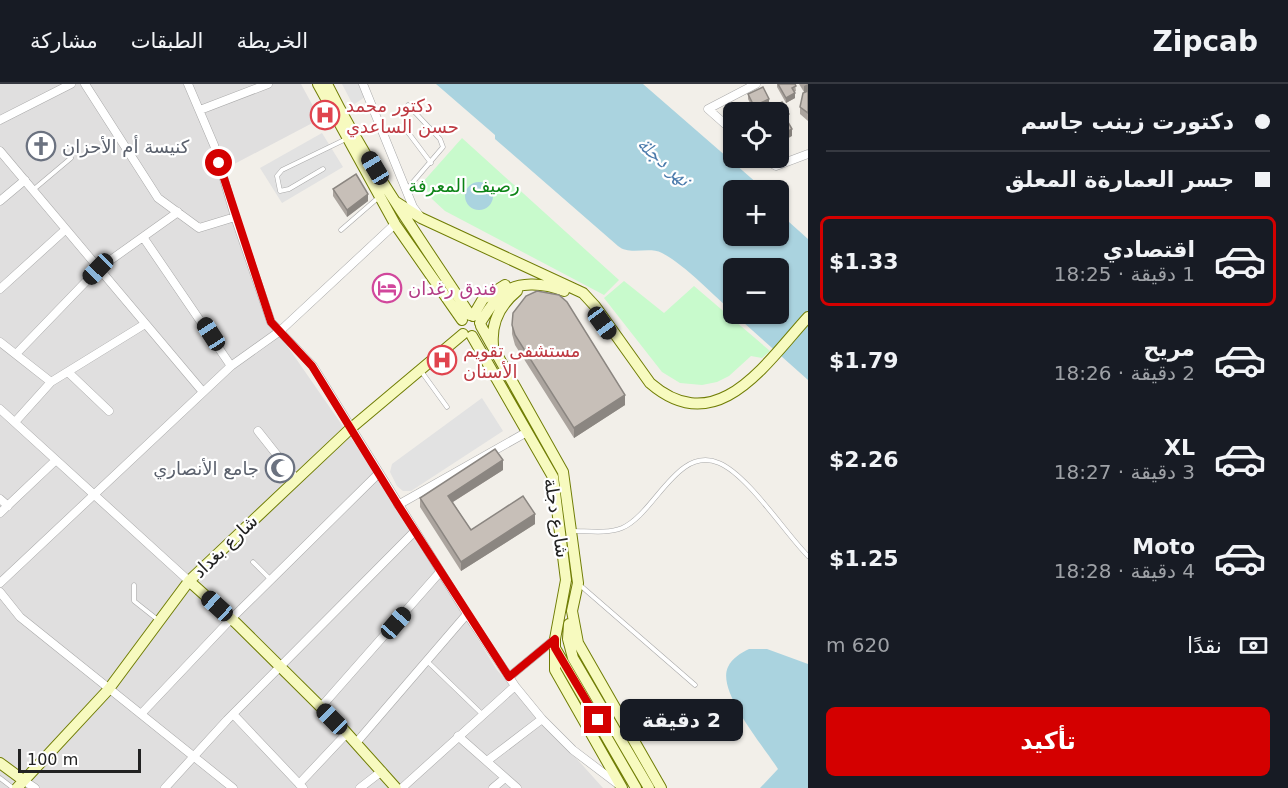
<!DOCTYPE html>
<html lang="ar">
<head>
<meta charset="utf-8">
<style>
	body { margin:0; font-family:"DejaVu Sans","Noto Naskh Arabic",sans-serif; background:#242831; color:#f1f3f6; direction:rtl; height:100vh; display:flex; flex-direction:column; font-size:22px; white-space:nowrap }
	* { box-sizing:border-box; margin:0 }
	p { font-size:20px; color:#9ea1a6 }
	.icon { flex:none; width:33px; height:33px; fill:none; stroke:currentColor; stroke-width:2; stroke-linecap:round; stroke-linejoin:round }
	.map { position:relative; flex:1; overflow:hidden; direction:ltr }
	.drawer { display:flex; flex-direction:column; background:#171b24; width:480px }
	.drawer>* { flex:none }
	.hud { display:grid; align-content:center; height:132px; padding:0 18px; background:#171b24 }
	.buttons { position:absolute; left:723px; top:18px; display:grid; gap:12px }
	.buttons a { display:grid; place-items:center; width:66px; height:66px; border-radius:9px; background:#171b24; box-shadow:0 2px 4px #0004; font-size:30px }
	.scale { position:absolute; left:18px; bottom:15px; width:123px; box-sizing:border-box; padding-left:6px; border:3px solid #222; border-top:0; font-size:16px; line-height:21px; white-space:nowrap; color:#222; -webkit-text-stroke:4px #fff; paint-order:stroke }
	.end { position:absolute; width:27px; height:27px; margin:-14px; border:8px solid #d40000; background:#fff; box-shadow:0 0 0 3px #fff }
	.from { border-radius:50% }
	.bubble { position:absolute; height:42px; border-radius:9px; background:#171b24; box-shadow:0 2px 4px #0004; font-size:20px; font-weight:600; line-height:42px; text-align:center; direction:rtl }
	.car { position:absolute; width:18px; height:36px; margin:-18px -9px; border-radius:8px; box-shadow:0 0 4px 2px #0007; background:linear-gradient(#222 24%,#8ab4d8 0 40%,#222 0 76%,#8ab4d8 0 86%,#222 0) }
	.hud b { display:flex; align-items:center; gap:21px; height:57px; font-size:22px }
	.hud b+b { border-top:2px solid #363941 }
	.hud i { width:15px; height:15px; background:#f1f3f6 }
	ul { padding:0; list-style:none }
	li { display:flex; align-items:center; gap:18px; height:90px; margin:0 12px 9px; padding:0 6px; border:3px solid transparent; border-radius:9px }
	li div { flex:1 }
	li b { display:block; font-size:22px }
	li em { font-style:normal; font-weight:600 }
	li.active { border-color:#d40000 }
	li>.icon { width:54px; height:54px; stroke-width:1.5 }
	.pay { display:flex; align-items:center; gap:15px; height:66px; padding:0 18px; font-size:22px }
	.pay p { margin-inline-start:auto }
	.action { display:flex; gap:12px; margin-top:auto; padding:12px 18px }
	.action a { flex:1; height:69px; border-radius:9px; background:#d40000; color:#fff; font-size:24px; font-weight:600; line-height:69px; text-align:center }
	header { display:flex; align-items:center; gap:36px; box-sizing:border-box; height:84px; padding:0 30px; background:#171b24; border-bottom:2px solid #363941 }
	header strong { font-size:28px }
	nav { display:flex; gap:33px; margin-inline-start:auto; font-size:21px }
	main { display:flex; flex:1; min-height:0 }
	.map>svg:first-child { display:block }
	.residential { fill:#e0dfdf }
	.park { fill:#c8facc }
	.parking { fill:#e2e2e2 }
	.water { fill:#aad3df }
	.lines { fill:none; stroke-linecap:round; stroke-linejoin:round }
	.lane-casing { stroke:#a9a9a9; stroke-width:5 }
	.street-casing { stroke:#a9a9a9; stroke-width:9 }
	.secondary-casing { stroke:#707d05; stroke-width:12 }
	.lane { stroke:#fff; stroke-width:4 }
	.street { stroke:#fff; stroke-width:8 }
	.secondary { stroke:#f7fabf; stroke-width:10 }
	.wall { fill:#aba49e }
	.shaded-wall { fill:#8b8681 }
	.building { fill:#c7bfb8; stroke:#8b8681; stroke-width:1.5 }
	.route { stroke:#d40000; stroke-width:8 }
	.labels { text-anchor:middle; dominant-baseline:central; stroke-width:4.5; stroke-linejoin:round; paint-order:stroke }
	.health-label { font-size:18px; fill:#be3a42; stroke:#fff; text-anchor:start }
	.worship-label { font-size:18px; fill:#5b616d; stroke:#fff; text-anchor:start }
	.park-label { font-size:18px; fill:#0c8416; stroke:#fff }
	.hotel-label { font-size:18px; fill:#b23c85; stroke:#fff; text-anchor:start }
	.street-label { font-size:18px; fill:#222; stroke:#fff }
	.water-label { font-size:20px; font-style:italic; fill:#4a7aab; stroke:#fff }
</style>
</head>
<body>
<header>
<strong>Zipcab</strong>
<nav><a>الخريطة</a><a>الطبقات</a><a>مشاركة</a></nav>
</header>
<main>
<section class="drawer">
<div class="hud">
<b><i class="from"></i>دكتورت زينب جاسم</b>
<b><i></i>جسر العمارةة المعلق</b>
</div>
<ul>
<li class="active"><svg class="icon" aria-label="car" viewBox="0 0 24 24"><path d="M5 17H2v-5l4-1 3-4h7l3 4 3 1v5h-3M9 17h6M6 11h13"/><circle cx="7" cy="17" r="2"/><circle cx="17" cy="17" r="2"/></svg><div><b>اقتصادي</b><p>1 دقيقة · 18:25</p></div><em>$1.33</em></li>
<li><svg class="icon" aria-label="car" viewBox="0 0 24 24"><path d="M5 17H2v-5l4-1 3-4h7l3 4 3 1v5h-3M9 17h6M6 11h13"/><circle cx="7" cy="17" r="2"/><circle cx="17" cy="17" r="2"/></svg><div><b>مريح</b><p>2 دقيقة · 18:26</p></div><em>$1.79</em></li>
<li><svg class="icon" aria-label="car" viewBox="0 0 24 24"><path d="M5 17H2v-5l4-1 3-4h7l3 4 3 1v5h-3M9 17h6M6 11h13"/><circle cx="7" cy="17" r="2"/><circle cx="17" cy="17" r="2"/></svg><div><b>XL</b><p>3 دقيقة · 18:27</p></div><em>$2.26</em></li>
<li><svg class="icon" aria-label="car" viewBox="0 0 24 24"><path d="M5 17H2v-5l4-1 3-4h7l3 4 3 1v5h-3M9 17h6M6 11h13"/><circle cx="7" cy="17" r="2"/><circle cx="17" cy="17" r="2"/></svg><div><b>Moto</b><p>4 دقيقة · 18:28</p></div><em>$1.25</em></li>
</ul>
<div class="pay"><svg class="icon" aria-label="cash" viewBox="0 0 24 24"><path d="M3 7h18v10H3z"/><circle cx="12" cy="12" r="2"/></svg>نقدًا<p>620 m</p></div>
<div class="action"><a>تأكيد</a></div>
</section>
<div class="map">
<svg width="808" height="704" viewBox="0 0 808 704">
	<rect width="100%" height="100%" fill="#f2efe9"/>
	<!-- residential -->
	<path class="residential" d="M0,0h301l19,35 -99,52 51,153 95,137 130,209 106,118h-603z"/>
	<!-- park -->
	<path class="park" d="M462,54l157,142 -15,15 -159,-84 -13,-12 -10,-16z
		M624,197l40,32 30,-27 76,65 -8,7 -11,-2 -22,20 -12,6 -15,3 -22,-2 -18,-11 -58,-74z"/>
	<!-- parking -->
	<path class="parking" d="M342,0h18l5,13 -12,8z
		M322,49l21,34 -61,36 -22,-35z
		M482,314l21,33 -92,60h-8l-6,-5 -7,-14 2,-8z"/>
	<!-- water -->
	<path class="water" d="M436,0h207l122,106h-31v46h44l1,-23 29,26v141l-74,-66h44v-46h-44v45c-20,-17 -50,-49 -72,-60 -14,-7 -32,3 -44,-7l-123,-107v-4z
		M465 112a14 14 0 1 1 28 0a14 14 0 1 1-28 0Z
		M749,565h18l41,15v124h-48l18,-19c-13,-21 -62,-78 -50,-102 4,-9 13,-14 21,-18z"/>
	<g class="lines">
		<!-- lane casing -->
		<g class="lane-casing">
			<path id="lane" d="M407,47l24,32
				M323,85l-34,20 -9,2 -3,-15 5,-6 64,-31
				M407,105l36,-42 -3,-8 -32,-34
				M33,106l38,-32
				M341,146l38,-33
				M421,287l26,36
				M572,447c16,0 35,3 50,-3 33,-14 55,-83 97,-65 29,12 66,70 89,93
				M253,478l18,18
				M134,501v16l24,19
				M581,502l114,99
				M427,577l55,53
				M0,694l13,10"/>
		</g>
		<!-- street casing -->
		<g class="street-casing">
			<path id="street" d="M85,0l73,114 41,30 36,-11
				M188,0l26,61 21,72 36,105 42,44 154,248 48,72 27,33 31,31 46,35
				M363,0l50,123 6,8
				M200,26l68,-26
				M0,36l71,-36
				M734,48l-26,-23 48,-25
				M0,67l203,241
				M763,74l13,8 32,-12
				M0,117l25,-21
				M143,153l88,129
				M0,205l65,-59
				M0,258l51,40
				M16,270l82,-85 80,-57
				M68,288l41,39
				M0,325l189,172
				M15,338l36,-40 94,-58
				M258,347l38,48
				M0,415l8,7
				M398,421l129,-73
				M0,429l56,-53
				M0,499l231,-217 49,-35 115,-107
				M0,508l20,25 213,171
				M509,593l46,-38
				M321,623l119,-135
				M141,630l90,-95 147,-145
				M233,630l70,74
				M458,652l59,52
				M356,659l111,-129
				M487,677l55,-42
				M23,696l12,8
				M299,700l48,-51
				M165,704l62,-68 188,-189
				M360,704l22,-17
				M402,704l113,-102
				M493,704l12,-10"/>
		</g>
		<!-- secondary casing -->
		<g class="secondary-casing">
			<path id="secondary" d="M318,0l77,140 67,96
				M327,0c40,81 94,156 143,231
				M396,118l25,16 162,75 12,13 55,77c67,58 116,-20 158,-66
				M473,232l10,-17 22,-14
				M480,239c6,-9 12,-20 20,-27 16,-16 45,-13 64,-5
				M481,242l82,146 15,111 -6,28 6,32 83,145
				M472,252l81,141 13,103 -11,59v31l67,118
				M493,261c-2,-22 7,-40 24,-54
				M189,497l47,42 108,107 52,58
				M569,540l-1,15 5,19 76,130
				M555,564l81,140
				M0,679l23,17
				M17,704l91,-98 81,-109 161,-152 113,-95"/>
		</g>
		<!-- lane -->
		<use href="#lane" class="lane"/>
		<!-- street -->
		<use href="#street" class="street"/>
		<!-- secondary -->
		<use href="#secondary" class="secondary"/>
	</g>
	<!-- wall -->
	<path class="wall" d="M777,0h18l1,7 -2,1 1,6 -9,5 -9,-16z
		M799,0h9v37l-8,-7v-7l4,-15z
		M748,10l21,10 -15,7 -6,-12z
		M333,105l35,12 -21,16 -14,-21z
		M512,241l113,80 -51,33 -59,-93 -3,-11z
		M503,386l-50,32 18,28 64,-6 -74,47 -41,-64v-9z"/>
	<!-- shaded-wall -->
	<path class="shaded-wall" d="M808,0v7l-4,2v-7z
		M795,9v5l-9,5v-5z
		M769,15v5l-15,7v-5z
		M789,30v8l-4,2v-7z
		M792,45v7l-14,8v-7z
		M368,110v7l-21,16v-7z
		M625,311v10l-51,33v-10z
		M503,376v10l-55,35v-9z
		M535,430v10l-74,47v-9z"/>
	<!-- building -->
	<path class="building" d="M778,0h17l1,2 -4,2 3,5 -9,5z
		M763,3l6,12 -15,7 -6,-12z
		M808,7v22l-8,-6 3,-14z
		M782,18l7,12 -4,3 7,12 -14,8v-25h-14z
		M356,90l12,20 -21,16 -14,-21z
		M537,207l22,4 8,7 58,93 -51,33 -59,-93 -3,-10 1,-12 13,-17z
		M495,365l8,11 -55,36 23,34 52,-34 12,18 -74,48 -41,-64z"/>
	<g class="lines">
		<!-- route -->
		<path class="route" d="M219,79l52,159 41,44 86,139 111,172 46,-38v9l43,72"/>
	</g>
	<!-- icons -->
	<defs>
		<g id="hospital-ring" transform="scale(1.5)"><circle r="9.5" fill="#fff" stroke="#e0444e" stroke-width="1.5"/><path d="M-5-5h3v3.5h4V-5h3V5h-3V1.5h-4V5h-3Z" fill="#e0444e"/></g>
		<g id="church-ring" transform="scale(1.5)"><circle r="9.5" fill="#fff" stroke="#6b7280" stroke-width="1.5"/><path d="M-1.2-6h2.4v3.5h3.3v2.4h-3.3V6h-2.4V-.1h-3.3v-2.4h3.3Z" fill="#6b7280"/></g>
		<g id="hotel-ring" transform="scale(1.5)"><circle r="9.5" fill="#fff" stroke="#d1479c" stroke-width="1.5"/><path d="M-6-4.5h1.5V1H6V5H4.5V3h-9V5H-6ZM-4 0a1.8 1.8 0 1 1 3.6 0ZM.5 0V-2.5h3Q6-2.5 6 0Z" fill="#d1479c"/></g>
		<g id="mosque-ring" transform="scale(1.5)"><circle r="9.5" fill="#fff" stroke="#6b7280" stroke-width="1.5"/><path d="M3.5-4.9A6 6 0 1 0 3.5 4.9A5 5 0 1 1 3.5-4.9Z" fill="#6b7280"/></g>
	</defs>
	<g fill-rule="evenodd">
		<use href="#hospital-ring" x="325" y="31"/>
		<use href="#church-ring" x="41" y="62"/>
		<use href="#hotel-ring" x="387" y="204"/>
		<use href="#hospital-ring" x="442" y="276"/>
		<use href="#mosque-ring" x="280" y="384"/>
	</g>
	<g class="labels">
		<!-- health labels -->
		<g class="health-label">
			<text x="346" y="21">دكتور محمد<tspan x="346" dy="21">حسن الساعدي</tspan></text>
			<text x="463" y="266">مستشفى تقويم<tspan x="463" dy="21">الأسنان</tspan></text>
		</g>
		<!-- worship labels -->
		<g class="worship-label">
			<text x="62" y="62">كنيسة أم الأحزان</text>
			<text x="259" y="384" text-anchor="end">جامع الأنصاري</text>
		</g>
		<!-- park labels -->
		<g class="park-label">
			<text x="464" y="101">رصيف المعرفة</text>
		</g>
		<!-- hotel labels -->
		<g class="hotel-label">
			<text x="408" y="204">فندق رغدان</text>
		</g>
		<!-- street labels -->
		<g class="street-label">
			<text transform="translate(557 434) rotate(81)">شارع دجلة</text>
			<text transform="translate(225 462) rotate(-44)">شارع بغداد</text>
		</g>
		<!-- water labels -->
		<g class="water-label">
			<text transform="translate(664 77) rotate(42)">نهر دجلة</text>
		</g>
	</g>
</svg>
<div class="buttons">
<a><svg class="icon" aria-label="locate" viewBox="0 0 24 24"><circle cx="12" cy="12" r="6"/><path d="M12 2v4M12 18v4M2 12h4M18 12h4"/></svg></a>
<a>+</a>
<a>−</a>
</div>
<div class="scale">100 m</div>
<i class="end from" style="left:219px;top:79px"></i>
<i class="end" style="left:598px;top:636px"></i>
<div class="bubble" style="left:620px;top:615px;width:123px">2 دقيقة</div>
<i class="car" style="left:375px;top:84px;rotate:329deg"></i>
<i class="car" style="left:98px;top:185px;rotate:224deg"></i>
<i class="car" style="left:602px;top:239px;rotate:144deg"></i>
<i class="car" style="left:211px;top:250px;rotate:327deg"></i>
<i class="car" style="left:217px;top:522px;rotate:312deg"></i>
<i class="car" style="left:396px;top:539px;rotate:41deg"></i>
<i class="car" style="left:332px;top:635px;rotate:315deg"></i>
</div>
</main>
</body>
</html>
